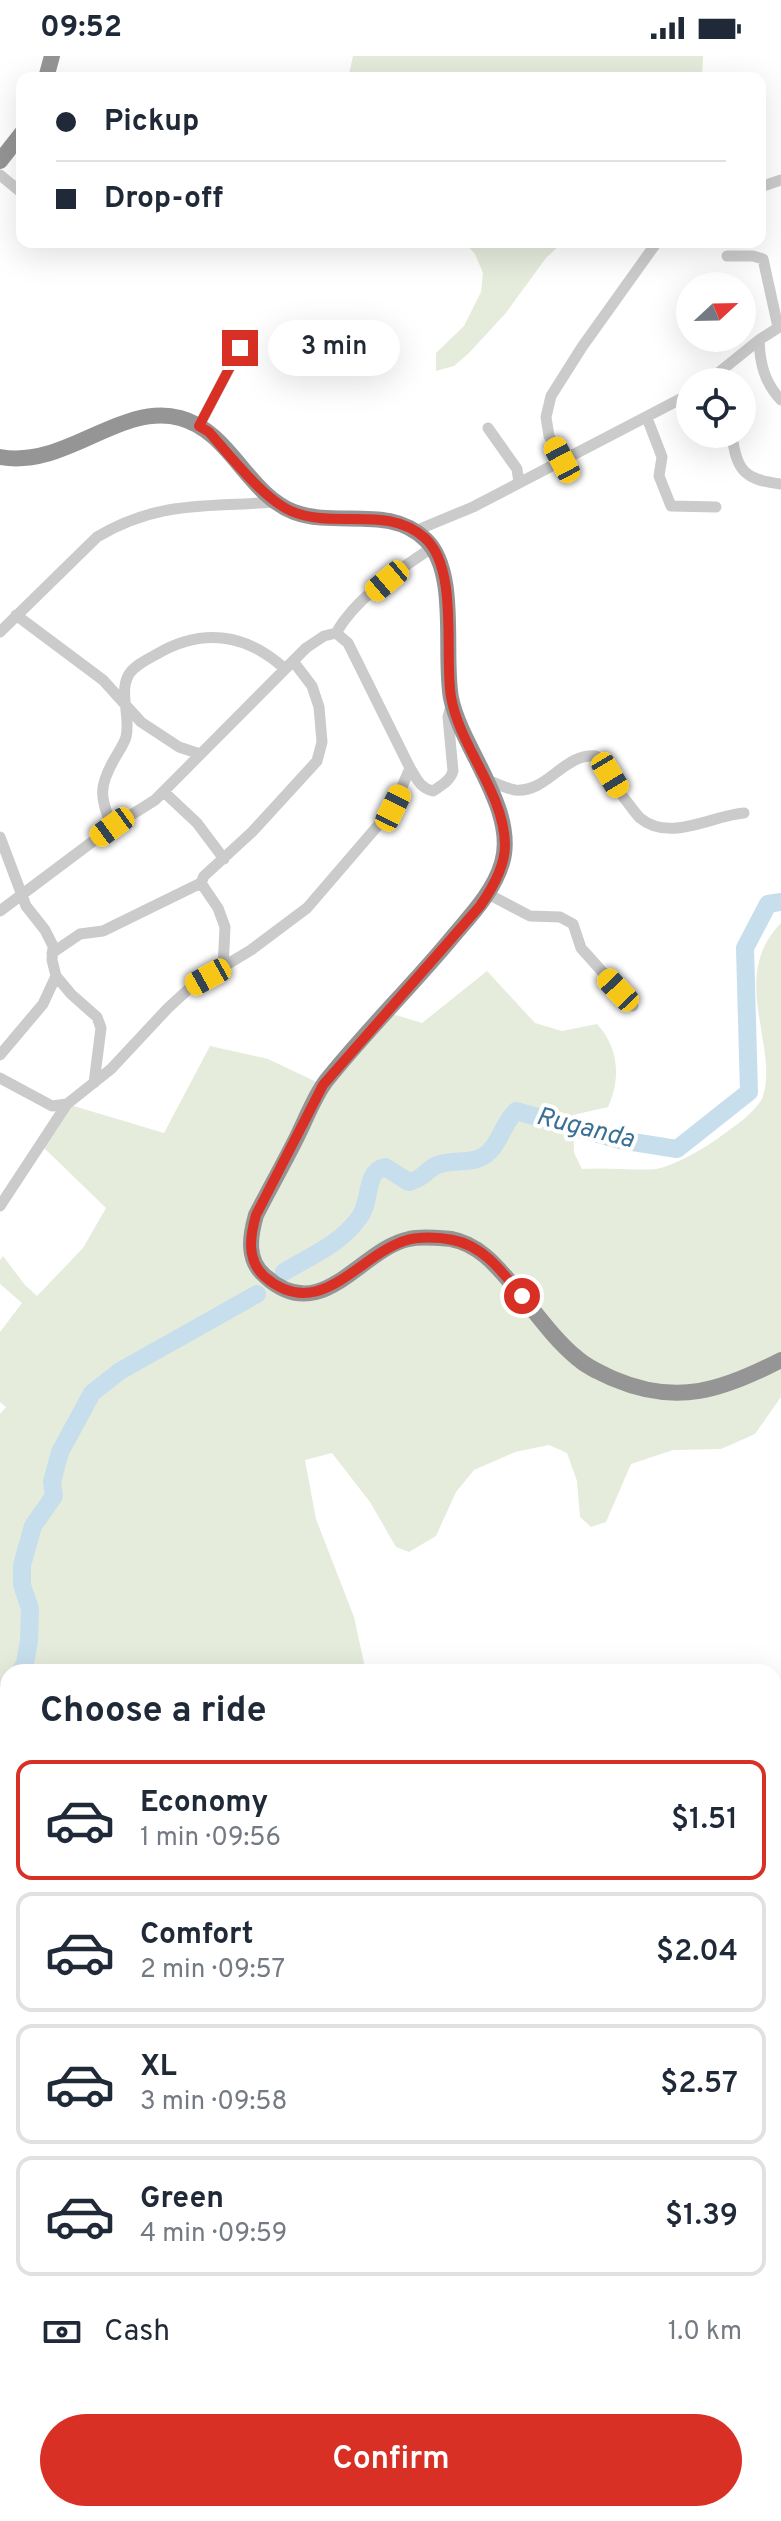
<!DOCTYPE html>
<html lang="en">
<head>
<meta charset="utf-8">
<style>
	body { margin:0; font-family:Overpass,sans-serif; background:#f2f2f3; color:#1f2937; height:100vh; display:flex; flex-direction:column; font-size:30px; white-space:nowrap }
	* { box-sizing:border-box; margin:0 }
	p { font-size:26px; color:#747a83 }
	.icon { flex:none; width:44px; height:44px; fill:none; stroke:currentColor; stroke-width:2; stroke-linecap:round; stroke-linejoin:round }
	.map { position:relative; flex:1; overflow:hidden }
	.panel { position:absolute; left:0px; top:1608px; width:782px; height:858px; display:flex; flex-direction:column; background:#fff; border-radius:24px 24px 0 0; box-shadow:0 8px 32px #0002 }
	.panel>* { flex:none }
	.banner { position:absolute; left:16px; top:16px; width:750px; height:176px; border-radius:16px; box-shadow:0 8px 32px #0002; display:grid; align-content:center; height:176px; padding:0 40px; background:#fff }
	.needle { width:52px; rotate:68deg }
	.controls { position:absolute; left:676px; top:216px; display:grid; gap:16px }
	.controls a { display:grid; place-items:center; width:80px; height:80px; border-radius:50%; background:#fff; box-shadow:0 8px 32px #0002; font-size:40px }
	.end { position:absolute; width:36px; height:36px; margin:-18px; border:10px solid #d93025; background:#fff; box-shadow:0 0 0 4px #fff }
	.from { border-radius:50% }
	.bubble { position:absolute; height:56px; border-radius:28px; background:#fff; box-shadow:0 8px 32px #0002; font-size:26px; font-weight:600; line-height:56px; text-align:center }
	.car { position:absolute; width:24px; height:48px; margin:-24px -12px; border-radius:10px; box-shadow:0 0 6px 2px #0007; background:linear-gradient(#f5c518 24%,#345 0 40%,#f5c518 0 76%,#345 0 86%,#f5c518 0) }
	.banner b { display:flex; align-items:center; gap:28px; height:76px; font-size:30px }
	.banner b+b { border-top:2px solid #e0e1e3 }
	.banner i { width:20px; height:20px; background:#1f2937 }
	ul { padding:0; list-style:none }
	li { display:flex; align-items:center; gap:24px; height:120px; margin:0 16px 12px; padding:0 24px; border:4px solid #e0e1e3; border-radius:16px }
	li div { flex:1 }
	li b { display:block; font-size:30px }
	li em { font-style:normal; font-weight:600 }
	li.on { border-color:#d93025 }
	li>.icon { width:72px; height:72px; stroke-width:1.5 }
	h2 { padding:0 40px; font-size:36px; line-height:96px }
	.pay { display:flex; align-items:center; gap:20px; height:88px; padding:0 40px; font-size:30px }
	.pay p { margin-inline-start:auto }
	.cta { display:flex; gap:16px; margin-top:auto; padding:16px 40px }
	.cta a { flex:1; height:92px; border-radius:48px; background:#d93025; color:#fff; font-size:32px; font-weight:600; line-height:92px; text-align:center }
	.status { display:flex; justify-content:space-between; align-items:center; height:56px; padding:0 40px; background:#fff; direction:ltr }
	.status svg { height:22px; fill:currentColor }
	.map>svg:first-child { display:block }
	.green { fill:#e5ecdc }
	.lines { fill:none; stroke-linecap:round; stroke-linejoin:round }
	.river { stroke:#c7deed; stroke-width:18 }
	.minor { stroke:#cbcbcb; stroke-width:11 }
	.highway { stroke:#959595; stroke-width:16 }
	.route { stroke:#d93025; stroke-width:10 }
	.labels { text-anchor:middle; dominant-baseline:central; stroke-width:8; stroke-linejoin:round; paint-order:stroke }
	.water-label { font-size:26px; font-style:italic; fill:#3a7093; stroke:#fff }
</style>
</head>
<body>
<div class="status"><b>09:52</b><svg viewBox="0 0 49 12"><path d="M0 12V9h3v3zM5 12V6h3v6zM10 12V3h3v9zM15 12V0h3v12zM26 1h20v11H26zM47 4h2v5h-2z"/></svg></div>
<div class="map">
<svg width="781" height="2465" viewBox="0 0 781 2465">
	<rect width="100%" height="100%" fill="#fff"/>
	<!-- green -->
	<path class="green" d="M353,0h350l-1,22h-354z
		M464,186h99l-17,16 -41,56 -37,40 -14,12 -18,5v-18l28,-27 17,-34 2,-19 -8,-19z
		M781,867v474l-26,37 -34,15 -48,1 -42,14 -25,58 -15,5 -11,-10 -3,-36 -10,-28 -18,-8 -34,7 -41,18 -18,22 -20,44 -27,16 -13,-5 -26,-45 -38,-49 -27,7 11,59 38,98 12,55h-358v296l-5,4 -3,41v-599l6,-7 -6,-5v-70l22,-29 -22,-19v-24l3,-4 22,29 12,11 46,-48 23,-40 -65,-63 26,-41 97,29 46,-87 58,13 55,26 63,-73 36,11 65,-52 48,52 27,8 35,-7c22,24 24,55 11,83l-35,8 1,38 8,16c23,-2 53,2 74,0 18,-3 51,-22 65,-33 15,-11 31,-21 41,-37 19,-51 -35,-121 19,-176z
		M781,1915v117l-7,-14v-101z
		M551,2458h103l7,7h-103z"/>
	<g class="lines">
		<!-- river -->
		<path class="river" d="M284,1216c28,-17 55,-27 75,-54 13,-16 5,-47 26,-51l24,15c17,-5 15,-10 26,-16 17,-9 38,1 54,-14 13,-13 14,-29 27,-41l104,29 57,9 72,-57 -4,-144 23,-44 13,-2
			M20,1616l5,-9 4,-22 1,-32 -8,-24v-20l11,-39 21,-30 -2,-14 8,-30 32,-59 28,-22 137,-77
			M0,1643l8,-10"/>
		<!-- minor -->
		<path class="minor" d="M0,119l22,18
			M760,131l21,-7
			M727,200h26l10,3 15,68
			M759,284c1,23 5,42 22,60
			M707,326l52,-42 22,-14
			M647,362l15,39 -3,19 12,30 45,1
			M199,370l41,-78
			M488,372l29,41 2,14
			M732,378c4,37 13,46 49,50
			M562,404l-13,-24 -3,-19 5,-21 31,-49 75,-105
			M415,475l58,-24 217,-113
			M16,559l87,65 38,42 38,25 21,7
			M0,576l97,-95c62,-37 108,-29 176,-35
			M336,577c20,-36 63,-63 97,-86
			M485,723c10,4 20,9 30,11 33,3 48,-37 81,-34 13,11 18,29 28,42 5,6 11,15 16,20 30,25 73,-3 104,-5
			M164,736l33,31 27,36
			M112,771c-12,-30 -14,-40 3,-69 4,-7 9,-14 11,-21 5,-20 -7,-43 2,-61 5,-10 20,-17 29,-22 46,-27 90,-20 128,15
			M0,781l26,69 19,24 8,16 -1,14 4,16 15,18 26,23 4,11 -7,55
			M488,838l42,22 30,1 13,7 8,24 52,58
			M0,855l112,-84 43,-27 151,-152 18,-12 12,-3 12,10 62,125c7,11 10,20 23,23 9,-6 17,-10 20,-20l-5,-54 4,-15
			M52,897l28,-19 23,-3 98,-48
			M223,913l2,-42 -7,-19 -17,-25 3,-7 48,-44 65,-71 5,-19 -3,-35 -7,-21 -19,-25
			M0,999l43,-51 13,-28
			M0,1022l52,28 15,-2 44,-35 57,-61 25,-23 58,-35 56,-42 86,-100 17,-40
			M0,1150l67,-102
			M774,2034l7,1
			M0,2304l8,2
			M774,2447l7,-1
			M443,2458l7,7
			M752,2459l1,-1
			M21,2465l3,-7"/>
		<!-- highway -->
		<path class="highway" d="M46,22l6,-22
			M0,105l22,-28
			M0,401c66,12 120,-55 180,-39 50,13 67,76 114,94 43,16 96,-8 132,28 33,32 17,114 25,158 10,50 67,112 51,165 -9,30 -32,53 -52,77 -40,48 -85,92 -124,141 -12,16 -20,38 -29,56 -13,26 -27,51 -41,78 -6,21 -10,45 9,61 57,52 95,-27 144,-37 12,-3 29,-1 42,0 29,5 48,30 66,51 19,23 37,49 60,68 11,10 24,15 37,21 63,27 109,11 167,-19"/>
	</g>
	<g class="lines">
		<!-- route -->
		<path class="route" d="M240,292l-41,78 10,6c21,24 55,67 82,79 43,19 96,-7 134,27 34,31 19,117 26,159 9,51 53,95 54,148 0,21 -13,44 -25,61l-157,179 -67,130c-6,21 -10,45 9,62 54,46 92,-20 139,-36 14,-5 35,-4 49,-1 31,6 50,33 69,56"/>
	</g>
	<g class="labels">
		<!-- water labels -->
		<g class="water-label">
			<text transform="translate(585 1073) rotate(14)">Ruganda</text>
		</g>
	</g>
</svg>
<div class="controls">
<a><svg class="needle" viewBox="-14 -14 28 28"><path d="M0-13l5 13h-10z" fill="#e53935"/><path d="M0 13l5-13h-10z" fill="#747a83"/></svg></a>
<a><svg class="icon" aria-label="locate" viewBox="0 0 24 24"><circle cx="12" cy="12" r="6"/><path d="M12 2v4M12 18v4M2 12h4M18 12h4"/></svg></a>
</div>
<i class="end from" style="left:522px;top:1240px"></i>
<i class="end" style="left:240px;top:292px"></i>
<div class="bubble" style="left:268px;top:264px;width:132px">3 min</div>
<i class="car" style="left:562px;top:404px;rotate:332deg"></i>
<i class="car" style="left:387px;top:525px;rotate:230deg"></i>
<i class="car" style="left:610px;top:719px;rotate:149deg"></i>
<i class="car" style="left:393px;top:752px;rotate:26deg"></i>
<i class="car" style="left:112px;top:771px;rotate:234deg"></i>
<i class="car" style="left:208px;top:921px;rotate:241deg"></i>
<i class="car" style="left:618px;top:934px;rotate:317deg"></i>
<div class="banner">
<b><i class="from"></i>Pickup</b>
<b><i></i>Drop-off</b>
</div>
<section class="panel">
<h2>Choose a ride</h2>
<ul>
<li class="on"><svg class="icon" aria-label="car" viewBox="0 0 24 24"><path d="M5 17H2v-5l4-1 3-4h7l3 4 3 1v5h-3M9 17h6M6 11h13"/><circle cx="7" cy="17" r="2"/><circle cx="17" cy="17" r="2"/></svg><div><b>Economy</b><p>1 min · 09:56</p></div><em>$1.51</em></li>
<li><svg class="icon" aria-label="car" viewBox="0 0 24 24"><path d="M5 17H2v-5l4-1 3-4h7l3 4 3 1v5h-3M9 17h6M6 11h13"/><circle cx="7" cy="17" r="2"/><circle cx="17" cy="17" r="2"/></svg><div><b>Comfort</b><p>2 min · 09:57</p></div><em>$2.04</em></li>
<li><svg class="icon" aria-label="car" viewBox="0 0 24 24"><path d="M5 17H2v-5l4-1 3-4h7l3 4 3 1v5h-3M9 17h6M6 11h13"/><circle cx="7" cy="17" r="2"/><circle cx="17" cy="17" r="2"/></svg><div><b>XL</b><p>3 min · 09:58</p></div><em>$2.57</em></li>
<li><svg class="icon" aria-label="car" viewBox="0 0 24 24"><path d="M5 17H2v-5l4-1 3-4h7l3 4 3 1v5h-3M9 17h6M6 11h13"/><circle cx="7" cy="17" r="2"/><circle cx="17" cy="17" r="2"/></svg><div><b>Green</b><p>4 min · 09:59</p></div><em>$1.39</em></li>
</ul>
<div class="pay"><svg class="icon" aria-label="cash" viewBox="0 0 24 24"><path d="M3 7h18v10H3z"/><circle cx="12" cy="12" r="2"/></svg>Cash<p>1.0 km</p></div>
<div class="cta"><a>Confirm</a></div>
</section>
</div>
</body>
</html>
